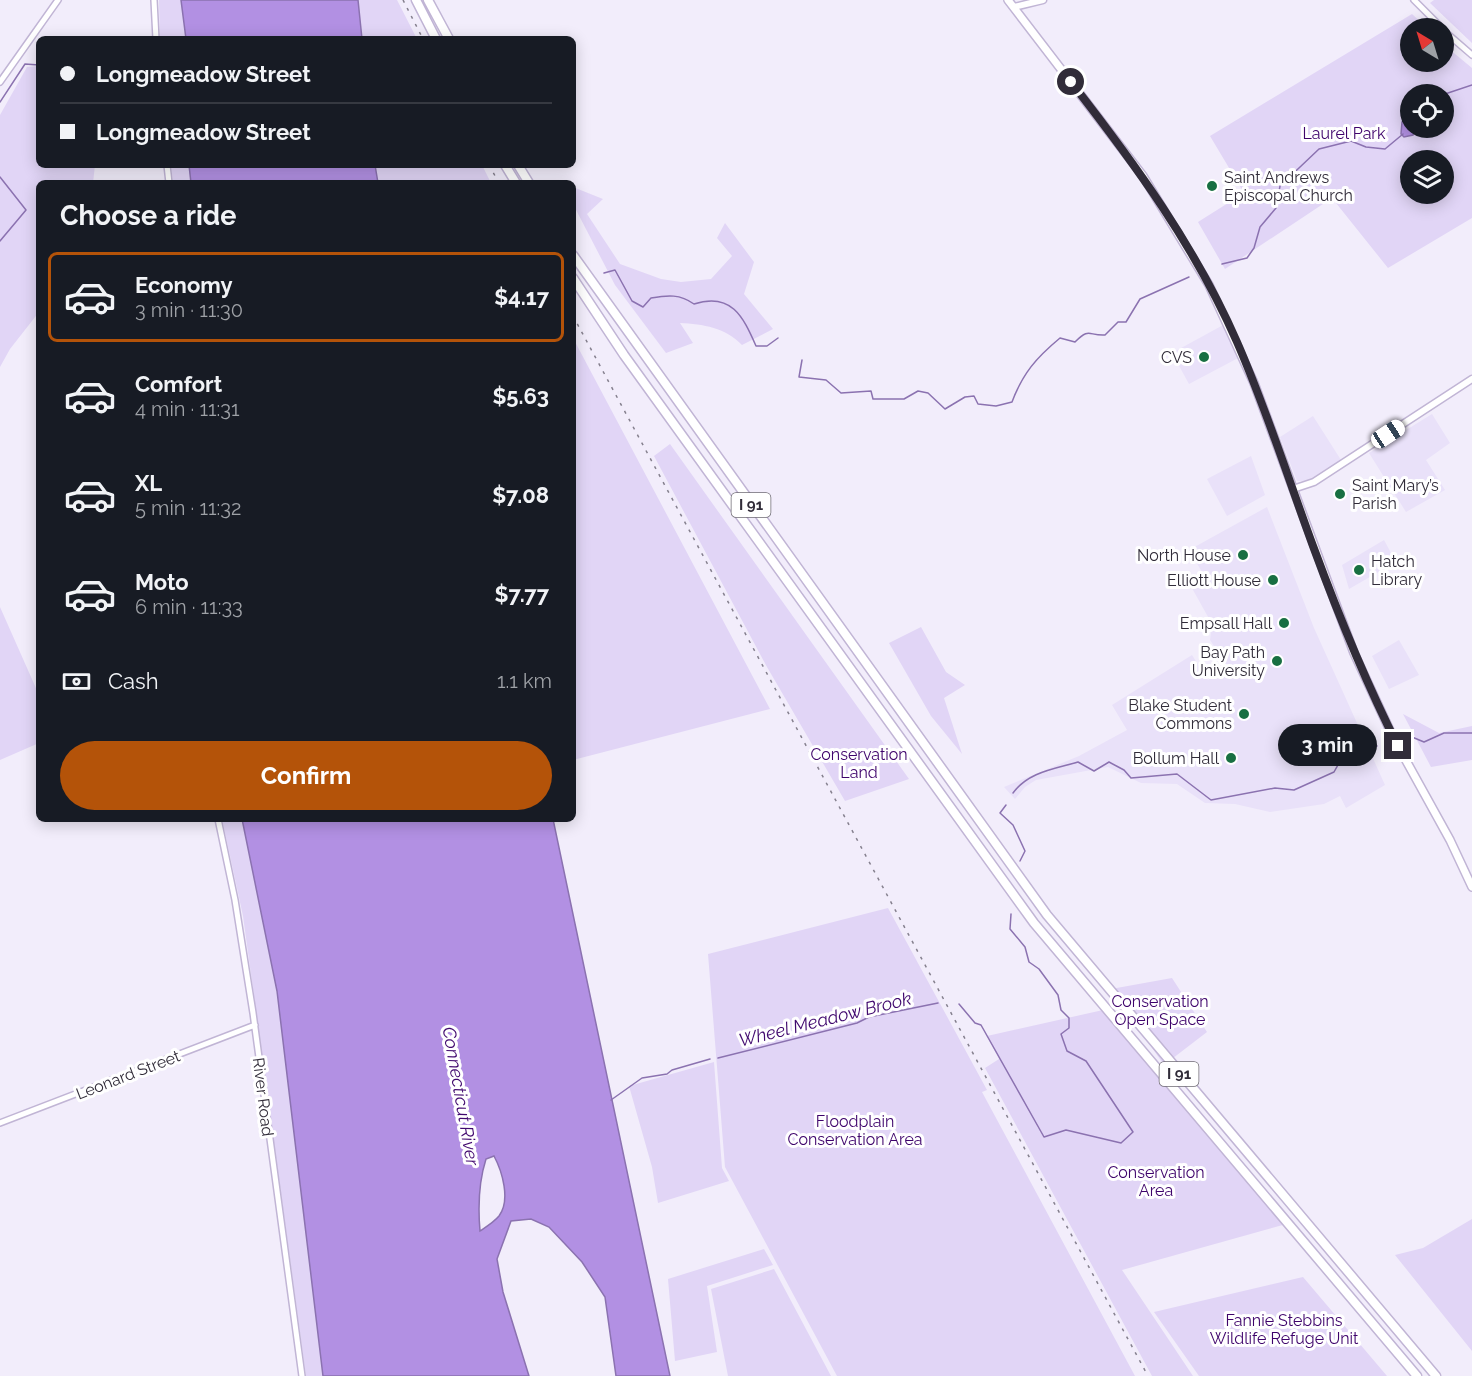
<!DOCTYPE html>
<html lang="en">
<head>
<meta charset="utf-8">
<style>
	body { margin:0; font-family:Raleway,sans-serif; background:#242831; color:#f1f3f6; height:100vh; display:flex; flex-direction:column; font-size:22px; white-space:nowrap }
	* { box-sizing:border-box; margin:0 }
	p { font-size:20px; color:#9ea1a6 }
	.icon { flex:none; width:33px; height:33px; fill:none; stroke:currentColor; stroke-width:2; stroke-linecap:round; stroke-linejoin:round }
	.map { position:relative; flex:1; overflow:hidden }
	.panel { position:absolute; left:36px; top:180px; width:540px; height:642px; display:flex; flex-direction:column; background:#171b24; border-radius:9px; box-shadow:0 3px 15px #0003 }
	.panel>* { flex:none }
	.banner { position:absolute; left:36px; top:36px; width:540px; height:132px; border-radius:9px; box-shadow:0 3px 15px #0003; display:grid; align-content:center; height:132px; padding:0 24px; background:#171b24 }
	.needle { width:39px; rotate:322deg }
	.controls { position:absolute; left:1400px; top:18px; display:grid; gap:12px }
	.controls a { display:grid; place-items:center; width:54px; height:54px; border-radius:50%; background:#171b24; box-shadow:0 3px 15px #0003; font-size:30px }
	.end { position:absolute; width:27px; height:27px; margin:-14px; border:8px solid #312c39; background:#fff; box-shadow:0 0 0 3px #fff }
	.from { border-radius:50% }
	.bubble { position:absolute; height:42px; border-radius:21px; background:#171b24; box-shadow:0 3px 15px #0003; font-size:20px; font-weight:700; line-height:42px; text-align:center }
	.car { position:absolute; width:18px; height:36px; margin:-18px -9px; border-radius:8px; box-shadow:0 0 4px 2px #0007; background:linear-gradient(#fff 24%,#345 0 40%,#fff 0 76%,#345 0 86%,#fff 0) }
	.banner b { display:flex; align-items:center; gap:21px; height:57px; font-size:22px }
	.banner b+b { border-top:2px solid #363941 }
	.banner i { width:15px; height:15px; background:#f1f3f6 }
	ul { padding:0; list-style:none }
	li { display:flex; align-items:center; gap:18px; height:90px; margin:0 12px 9px; padding:0 12px; border:3px solid transparent; border-radius:9px }
	li div { flex:1 }
	li b { display:block; font-size:22px }
	li em { font-style:normal; font-weight:700 }
	li.on { border-color:#b45309 }
	li>.icon { width:54px; height:54px; stroke-width:1.5 }
	h2 { padding:0 24px; font-size:27px; line-height:72px }
	.pay { display:flex; align-items:center; gap:15px; height:66px; padding:0 24px; font-size:22px }
	.pay p { margin-inline-start:auto }
	.button { display:flex; gap:12px; margin-top:auto; padding:12px 24px }
	.button a { flex:1; height:69px; border-radius:36px; background:#b45309; color:#fff; font-size:24px; font-weight:700; line-height:69px; text-align:center }
	.map>svg:first-child { display:block }
	.built { fill:#e9e1f9 }
	.green { fill:#e1d5f6; fill-rule:evenodd }
	.water { fill:#b290e3; stroke:#8b72b0; stroke-width:1.5; fill-rule:evenodd }
	.lines { fill:none; stroke-linecap:round; stroke-linejoin:round }
	.stream { stroke:#8b72b0; stroke-width:1.5 }
	.tertiary-casing { stroke:#c1b5d5; stroke-width:8 }
	.secondary-casing { stroke:#c1b5d5; stroke-width:9 }
	.primary-casing { stroke:#c1b5d5; stroke-width:10 }
	.motorway-casing { stroke:#c1b5d5; stroke-width:11 }
	.tertiary { stroke:#fff; stroke-width:5 }
	.secondary { stroke:#fff; stroke-width:6 }
	.primary { stroke:#fff; stroke-width:7 }
	.motorway { stroke:#fff; stroke-width:8 }
	.rail { stroke:#85808e; stroke-width:1.5; stroke-dasharray:3 6; stroke-linecap:butt }
	.route { stroke:#312c39; stroke-width:8 }
	.poi-dot { fill:#186f42; stroke:#fff; stroke-width:2 }
	.labels { text-anchor:middle; dominant-baseline:central; stroke-width:6; stroke-linejoin:round; paint-order:stroke }
	.shield { fill:#fff; stroke:#6f6b74; stroke-width:1.5 }
	.shield-label { font-size:15px; font-weight:bold; fill:#312c39 }
	.park-label { font-size:16px; fill:#3e036b; stroke:#fff }
	.poi-label { font-size:16px; fill:#312c39; stroke:#fff; text-anchor:end }
	.street-label { font-size:16px; fill:#312c39; stroke:#fff }
	.water-label { font-size:18px; font-style:italic; fill:#40086e; stroke:#fff }
</style>
</head>
<body>
<div class="map">
<svg width="1472" height="1376" viewBox="0 0 1472 1376">
	<rect width="100%" height="100%" fill="#f2edfb"/>
	<!-- built -->
	<path class="built" d="M1225,324l15,33 -51,27 -17,-31z
		M1432,414l18,29 -24,17 19,30 -39,22 -37,-59z
		M1313,416l28,44 -31,21h-13l-17,-44z
		M1251,456l14,39 -38,21 -20,-37z
		M1267,507l47,121 71,157 -39,23 -6,-12 -16,8 -54,8 -35,-8 -30,-1 -28,-19 -36,-1 -33,-16 -72,13 -11,7 -10,12 -11,-12 75,-31 48,-26 -15,-25 80,-50 16,25 20,-13 -18,-27 2,-16 -24,-43 14,-9 -13,-22z
		M1384,540l12,22 -47,27 -7,-24z
		M1399,640l20,35 -30,14 -17,-33z"/>
	<!-- green -->
	<path class="green" d="M159,0h22l5,39h-26z
		M358,0h39l20,39h-55z
		M1434,0h38v43l-42,-40z
		M1412,14l15,14h-17v34h33v-18l29,24v150l-84,50 -56,-70 -107,71 -27,-47 46,-29 -34,-57zM1410,94h33v34h-33zM1410,160h33v34h-33z
		M39,66v99h56l-2,18h-54v129l-29,37 -10,18v-252l27,-48z
		M171,165h18l2,18h-18z
		M375,165h107l9,18h-113z
		M573,187l30,12 -16,15 33,50 41,15 20,3 30,-3 21,-23 -15,-18 8,-15 29,39 -10,32 29,35 -31,16c-16,-17 -39,-21 -62,-22l13,20 -27,10 -51,-68 -42,-81z
		M573,338l197,371 -197,51z
		M670,444l239,335 -64,22 -78,-134 -113,-211z
		M0,607l39,88v48l-39,17z
		M921,627l25,45 19,13 -21,13 18,56 -31,-38 -42,-73z
		M1403,714l36,19 33,-7v34l-41,7z
		M222,819h20l35,172 46,385h-17l-63,-460z
		M888,908l99,182 -5,2 153,284h-298l-112,-209 -17,-213z
		M1172,978l35,54 -43,33 -53,-76z
		M1112,1008l58,76 120,139 -168,47 71,106h-41l-167,-308 14,-9 -12,-23z
		M714,1062l8,106 7,13 -71,22 -6,-36 -23,-81z
		M1472,1219v132l-77,-96 28,-7z
		M764,1249l9,16 -66,21 10,66 -42,9 -7,-82z
		M774,1269l57,107h-103l-17,-87z
		M1303,1277l84,99h-188l-45,-64z"/>
	<!-- water -->
	<path class="water" d="M181,0h177l4,39h-176z
		M1410,112v16l7,1 -4,6 -9,2 -3,-3 1,-12z
		M189,165h186l3,18h-187z
		M242,819h311l117,557h-54l-11,-79 -23,-35 -33,-35 -18,-8 -20,2 -14,38 6,33 26,84h-206l-46,-385zM494,1156c8,15 17,44 5,60 -5,6 -13,11 -19,15 -2,-23 -1,-50 6,-72z"/>
	<g class="lines">
		<!-- stream -->
		<path class="stream" d="M1443,99l2,-5 27,-9
			M0,102l25,-38 14,1
			M0,177l26,33 -26,31
			M1222,264l25,-6 7,-10 6,-21 16,-19 4,-22 39,-37 32,-8 15,6 19,2 18,-15
			M604,273l11,-3 17,31 11,6 8,-9c17,-3 29,-4 43,6 37,-12 49,12 62,42h11l11,-8
			M802,360l-3,17 27,3 15,13 30,-2 2,8h31l14,-8 10,2 17,16 20,-12 9,-1 4,8 18,2 16,-4c11,-29 24,-44 48,-64l15,4c15,-15 13,-6 30,-7l13,-13h8l14,-23 49,-22
			M1412,737l12,5 20,-9h28
			M1013,793c15,-21 41,-24 65,-31l16,9 15,-9 15,8 7,8 46,-4 34,26 64,-12 19,2 40,-18 9,-16 19,1 15,-11
			M1006,805l-6,8 13,12 12,26 -5,10
			M959,1004l16,19 6,2 63,112 22,-7 55,13 12,-11 -47,-71 -19,-10 -6,-17 8,-6v-10l-8,-8 -3,-15 -19,-26 -10,-7 -4,-15 -15,-18 1,-15
			M718,1058l139,-35 12,-6 69,-14
			M611,1100l31,-22 25,-4 5,-4 38,-11"/>
		<!-- tertiary casing -->
		<g class="tertiary-casing">
			<path id="tertiary" d="M154,0l2,39
				M1414,0l28,28
				M1443,30l29,25
				M0,82l58,-82
				M167,165l2,18
				M218,819l17,81 18,113 49,363
				M0,1123l255,-98"/>
		</g>
		<!-- secondary casing -->
		<g class="secondary-casing">
			<path id="secondary" d="M1014,7l29,-7
				M1293,489l21,-7 158,-103"/>
		</g>
		<!-- primary casing -->
		<g class="primary-casing">
			<path id="primary" d="M1008,0l135,176 66,109 45,98 100,270 39,84 57,103 22,47"/>
		</g>
		<!-- motorway casing -->
		<g class="motorway-casing">
			<path id="motorway" d="M416,0l20,39
				M428,0l21,39
				M505,165l11,18
				M518,165l11,18
				M573,255l474,660 389,461
				M573,278l51,77 410,568 383,453"/>
		</g>
		<!-- tertiary -->
		<use href="#tertiary" class="tertiary"/>
		<!-- secondary -->
		<use href="#secondary" class="secondary"/>
		<!-- primary -->
		<use href="#primary" class="primary"/>
		<!-- motorway -->
		<use href="#motorway" class="motorway"/>
		<!-- rail -->
		<path class="rail" d="M403,0l20,39
			M489,165l10,18
			M573,316l575,1060"/>
	</g>
	<g class="lines">
		<!-- route -->
		<path class="route" d="M1071,82c64,82 124,164 166,260 29,66 51,136 76,204 25,68 52,135 85,200"/>
	</g>
	<!-- markers -->
	<g class="poi-dot">
		<circle cx="1212" cy="186" r="6"/>
		<circle cx="1204" cy="357" r="6"/>
		<circle cx="1340" cy="494" r="6"/>
		<circle cx="1243" cy="555" r="6"/>
		<circle cx="1359" cy="570" r="6"/>
		<circle cx="1273" cy="580" r="6"/>
		<circle cx="1284" cy="623" r="6"/>
		<circle cx="1277" cy="661" r="6"/>
		<circle cx="1244" cy="714" r="6"/>
		<circle cx="1231" cy="758" r="6"/>
	</g>
	<g class="labels">
		<!-- shield labels -->
		<g class="shield">
			<rect x="731.5" y="493" width="39" height="24" rx="4.5"/>
			<rect x="1159.5" y="1062" width="39" height="24" rx="4.5"/>
		</g>
		<g class="shield-label">
			<text x="751" y="505">I 91</text>
			<text x="1179" y="1074">I 91</text>
		</g>
		<!-- park labels -->
		<g class="park-label">
			<text x="1344" y="133">Laurel Park</text>
			<text x="859" y="754">Conservation<tspan x="859" dy="18">Land</tspan></text>
			<text x="1160" y="1001">Conservation<tspan x="1160" dy="18">Open Space</tspan></text>
			<text x="855" y="1121">Floodplain<tspan x="855" dy="18">Conservation Area</tspan></text>
			<text x="1156" y="1172">Conservation<tspan x="1156" dy="18">Area</tspan></text>
			<text x="1284" y="1320">Fannie Stebbins<tspan x="1284" dy="18">Wildlife Refuge Unit</tspan></text>
		</g>
		<!-- poi labels -->
		<g class="poi-label">
			<text x="1224" y="177" text-anchor="start">Saint Andrews<tspan x="1224" dy="18">Episcopal Church</tspan></text>
			<text x="1192" y="357">CVS</text>
			<text x="1352" y="485" text-anchor="start">Saint Mary’s<tspan x="1352" dy="18">Parish</tspan></text>
			<text x="1231" y="555">North House</text>
			<text x="1371" y="561" text-anchor="start">Hatch<tspan x="1371" dy="18">Library</tspan></text>
			<text x="1261" y="580">Elliott House</text>
			<text x="1272" y="623">Empsall Hall</text>
			<text x="1265" y="652">Bay Path<tspan x="1265" dy="18">University</tspan></text>
			<text x="1232" y="705">Blake Student<tspan x="1232" dy="18">Commons</tspan></text>
			<text x="1219" y="758">Bollum Hall</text>
		</g>
		<!-- street labels -->
		<g class="street-label">
			<text transform="translate(128 1075) rotate(-21)">Leonard Street</text>
			<text transform="translate(263 1097) rotate(83)">River Road</text>
		</g>
		<!-- water labels -->
		<g class="water-label">
			<text transform="translate(825 1019) rotate(-14)">Wheel Meadow Brook</text>
			<text transform="translate(461 1096) rotate(80)">Connecticut River</text>
		</g>
	</g>
</svg>
<div class="controls">
<a><svg class="needle" viewBox="-14 -14 28 28"><path d="M0-13l5 13h-10z" fill="#e53935"/><path d="M0 13l5-13h-10z" fill="#9ea1a6"/></svg></a>
<a><svg class="icon" aria-label="locate" viewBox="0 0 24 24"><circle cx="12" cy="12" r="6"/><path d="M12 2v4M12 18v4M2 12h4M18 12h4"/></svg></a>
<a><svg class="icon" aria-label="layers" viewBox="0 0 24 24"><path d="M12 4l9 5-9 5-9-5zM3 14l9 5 9-5"/></svg></a>
</div>
<i class="end from" style="left:1071px;top:82px"></i>
<i class="end" style="left:1398px;top:746px"></i>
<div class="bubble" style="left:1278px;top:724px;width:99px">3 min</div>
<i class="car" style="left:1388px;top:434px;rotate:57deg"></i>
<div class="banner">
<b><i class="from"></i>Longmeadow Street</b>
<b><i></i>Longmeadow Street</b>
</div>
<section class="panel">
<h2>Choose a ride</h2>
<ul>
<li class="on"><svg class="icon" aria-label="car" viewBox="0 0 24 24"><path d="M5 17H2v-5l4-1 3-4h7l3 4 3 1v5h-3M9 17h6M6 11h13"/><circle cx="7" cy="17" r="2"/><circle cx="17" cy="17" r="2"/></svg><div><b>Economy</b><p>3 min · 11:30</p></div><em>$4.17</em></li>
<li><svg class="icon" aria-label="car" viewBox="0 0 24 24"><path d="M5 17H2v-5l4-1 3-4h7l3 4 3 1v5h-3M9 17h6M6 11h13"/><circle cx="7" cy="17" r="2"/><circle cx="17" cy="17" r="2"/></svg><div><b>Comfort</b><p>4 min · 11:31</p></div><em>$5.63</em></li>
<li><svg class="icon" aria-label="car" viewBox="0 0 24 24"><path d="M5 17H2v-5l4-1 3-4h7l3 4 3 1v5h-3M9 17h6M6 11h13"/><circle cx="7" cy="17" r="2"/><circle cx="17" cy="17" r="2"/></svg><div><b>XL</b><p>5 min · 11:32</p></div><em>$7.08</em></li>
<li><svg class="icon" aria-label="car" viewBox="0 0 24 24"><path d="M5 17H2v-5l4-1 3-4h7l3 4 3 1v5h-3M9 17h6M6 11h13"/><circle cx="7" cy="17" r="2"/><circle cx="17" cy="17" r="2"/></svg><div><b>Moto</b><p>6 min · 11:33</p></div><em>$7.77</em></li>
</ul>
<div class="pay"><svg class="icon" aria-label="cash" viewBox="0 0 24 24"><path d="M3 7h18v10H3z"/><circle cx="12" cy="12" r="2"/></svg>Cash<p>1.1 km</p></div>
<div class="button"><a>Confirm</a></div>
</section>
</div>
</body>
</html>
